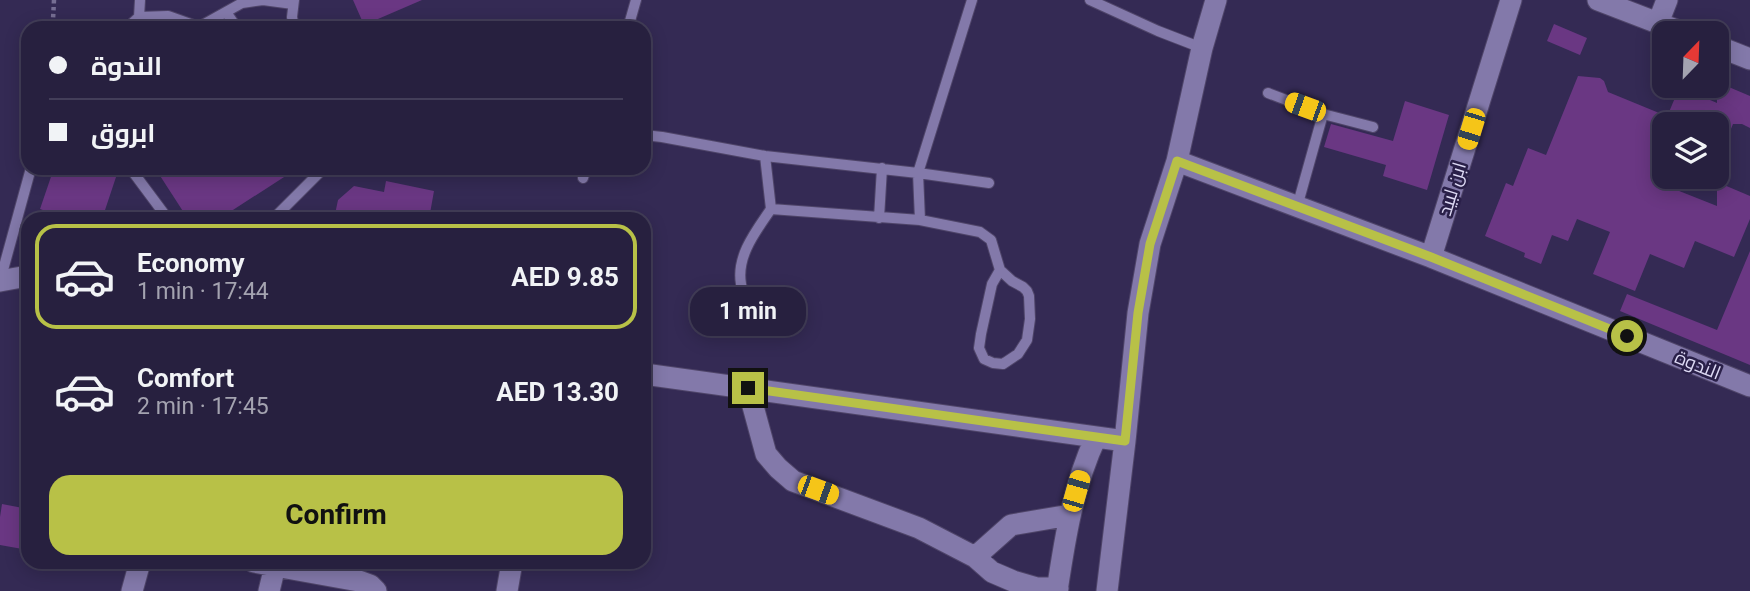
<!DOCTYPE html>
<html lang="en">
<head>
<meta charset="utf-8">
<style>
	body { margin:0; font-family:Roboto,Cairo,sans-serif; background:#2f2846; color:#f1f3f6; height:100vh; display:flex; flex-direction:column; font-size:26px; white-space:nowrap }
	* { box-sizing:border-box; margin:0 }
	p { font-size:23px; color:#a4a3b0 }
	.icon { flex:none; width:38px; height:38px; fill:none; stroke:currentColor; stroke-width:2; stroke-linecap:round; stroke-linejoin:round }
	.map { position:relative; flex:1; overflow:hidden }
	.panel { position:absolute; left:21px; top:212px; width:630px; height:357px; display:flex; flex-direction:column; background:#27203f; border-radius:21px; box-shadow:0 4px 18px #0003,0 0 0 2px #433e59 }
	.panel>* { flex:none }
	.top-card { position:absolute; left:21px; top:21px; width:630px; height:154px; border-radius:21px; box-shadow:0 4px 18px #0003,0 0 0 2px #433e59; display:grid; align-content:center; height:154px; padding:0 28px; background:#27203f }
	.needle { width:46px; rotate:23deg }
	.controls { position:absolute; left:1652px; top:21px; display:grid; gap:14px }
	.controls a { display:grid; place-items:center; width:77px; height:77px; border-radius:14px; background:#27203f; box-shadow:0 4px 18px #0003,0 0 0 2px #433e59; font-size:35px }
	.end { position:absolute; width:32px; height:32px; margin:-16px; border:9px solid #b8c147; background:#111; box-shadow:0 0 0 4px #111 }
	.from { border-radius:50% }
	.bubble { position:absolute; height:49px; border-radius:21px; background:#27203f; box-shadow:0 4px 18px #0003,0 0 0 2px #433e59; font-size:23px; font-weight:700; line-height:49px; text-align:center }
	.car { position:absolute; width:21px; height:42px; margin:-21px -10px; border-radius:9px; box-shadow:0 0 5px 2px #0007; background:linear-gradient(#f5c518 24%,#345 0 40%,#f5c518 0 76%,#345 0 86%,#f5c518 0) }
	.top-card b { display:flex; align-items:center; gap:24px; height:66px; font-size:26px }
	.top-card b+b { border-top:2px solid #433e59 }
	.top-card i { width:18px; height:18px; background:#f1f3f6 }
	ul { padding:12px 0 0; list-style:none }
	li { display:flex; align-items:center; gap:21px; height:105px; margin:0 14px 10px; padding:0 14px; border:4px solid transparent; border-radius:21px }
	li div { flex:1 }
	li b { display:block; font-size:26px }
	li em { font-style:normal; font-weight:700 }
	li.active { border-color:#b8c147 }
	li>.icon { width:63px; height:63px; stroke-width:1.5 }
	.button { display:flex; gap:14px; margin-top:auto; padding:14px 28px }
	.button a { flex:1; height:80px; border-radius:21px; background:#b8c147; color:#111; font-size:28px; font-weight:700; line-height:80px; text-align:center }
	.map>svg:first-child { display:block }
	.building { fill:#6a3783 }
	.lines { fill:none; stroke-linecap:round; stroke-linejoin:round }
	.lane-casing { stroke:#4f4569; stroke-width:12 }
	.street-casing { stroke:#4f4569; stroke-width:23 }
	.path { stroke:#766e93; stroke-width:4.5; stroke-dasharray:3.5 3.5; stroke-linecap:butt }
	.lane { stroke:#8379aa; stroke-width:10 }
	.street { stroke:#8379aa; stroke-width:21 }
	.route { stroke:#b8c147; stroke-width:9 }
	.labels { text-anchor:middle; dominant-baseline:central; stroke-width:5; stroke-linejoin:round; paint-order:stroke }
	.street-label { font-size:19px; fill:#ddd9f4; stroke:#2a2049 }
</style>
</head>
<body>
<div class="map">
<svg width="1750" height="591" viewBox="0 0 1750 591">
	<rect width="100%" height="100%" fill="#342a54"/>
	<!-- building -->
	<path class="building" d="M353,0h69l-58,25z
		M1554,24l33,14 -7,17 -33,-14z
		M1578,76l22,2 4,3 4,11 56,23v9l13,-31 10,-3 30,13v-21l33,14v32l-8,-4h-9l-16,38v-38h-53v61l53,21v-24l33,14v23l-16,38 -39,-16 -11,27 -34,-14 -15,37 -42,-17 17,-42 -33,-13 -9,22 -16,-6 -11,29 -17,-7 1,-4 -40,-17 21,-53 7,3 15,-38 18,7z
		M1405,101l44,14 -22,75 -44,-14 3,-11 -62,-18 7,-23 62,17z
		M54,168h65l-17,51h-34l-28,-10z
		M155,168h143l-79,51h-31z
		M386,181l48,10 -5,28h-95l4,-19 16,-14 30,6z
		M1750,251v114l-130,-54 7,-17 90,36z
		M2,504l26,5v41l-28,-5v-28z"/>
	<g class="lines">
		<!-- lane casing -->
		<g class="lane-casing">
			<path id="lane" d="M1090,0l68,31 44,17
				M226,12l11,16
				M139,17l29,-1 31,11
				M127,28l12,-11 1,-17
				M197,28l45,-25 21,-3 30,4
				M294,28l-2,-11 2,-17
				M628,28l8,-28
				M1268,93l55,21 -26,93
				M1323,114l50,13
				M644,135l18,2 103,19 153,17 71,10
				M130,168l38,51
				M583,178l3,-10
				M771,209l149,11 60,12 11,8 9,30 12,11 11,6 4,4 2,5 1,23 -3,21 -9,14 -15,10 -10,-1 -9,-4 -5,-11 2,-14 11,-50 8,-14
				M879,218l3,-50
				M273,219l51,-51
				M920,220l-2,-47 54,-173
				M0,281l31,-113
				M752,309c-4,-8 -10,-17 -11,-25 -5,-28 15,-53 30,-75l-6,-53"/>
		</g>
		<!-- street casing -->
		<g class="street-casing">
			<path id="street" d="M1598,0l86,33
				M1658,23l9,-23
				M1717,46l33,13
				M1177,161l254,96 319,129
				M1431,257l80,-257
				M0,281l22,-4h6
				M644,374l481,67
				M748,388l18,66 12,14 15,13 126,47 56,29 17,15 21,9 24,7h21
				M975,557l36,-32 59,-10
				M254,562l105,19 11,4 6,6
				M132,591l8,-29
				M269,591l7,-29
				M507,591l5,-29
				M1057,591c8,-53 16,-105 39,-154
				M1107,591l18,-150 13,-128 12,-69 27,-83 25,-113 14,-48"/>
		</g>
		<!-- path -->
		<path class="path" d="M54,0l-1,20 6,8"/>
		<!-- lane -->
		<use href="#lane" class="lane"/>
		<!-- street -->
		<use href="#street" class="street"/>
	</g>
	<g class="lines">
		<!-- route -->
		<path class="route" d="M748,388l377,53 13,-128 12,-69 27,-83 254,96 196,79"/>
	</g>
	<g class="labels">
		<!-- street labels -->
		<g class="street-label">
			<text transform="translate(1452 189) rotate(-73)">ابن لبيد</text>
			<text transform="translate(1698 365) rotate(22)">الندوة</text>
		</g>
	</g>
</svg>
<div class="controls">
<a><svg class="needle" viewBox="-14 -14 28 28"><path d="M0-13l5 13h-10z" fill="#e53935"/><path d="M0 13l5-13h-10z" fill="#a4a3b0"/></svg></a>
<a><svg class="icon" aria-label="layers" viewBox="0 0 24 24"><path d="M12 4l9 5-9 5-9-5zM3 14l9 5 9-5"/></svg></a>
</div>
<i class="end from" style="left:1627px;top:336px"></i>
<i class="end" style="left:748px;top:388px"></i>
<div class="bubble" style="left:690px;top:287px;width:116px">1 min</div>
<i class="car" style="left:1305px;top:107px;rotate:290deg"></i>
<i class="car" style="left:1471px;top:129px;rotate:197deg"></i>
<i class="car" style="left:818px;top:490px;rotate:110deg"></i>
<i class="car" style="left:1076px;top:491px;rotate:16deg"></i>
<div class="top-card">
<b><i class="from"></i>الندوة</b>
<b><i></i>ابروق</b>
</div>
<section class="panel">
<ul>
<li class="active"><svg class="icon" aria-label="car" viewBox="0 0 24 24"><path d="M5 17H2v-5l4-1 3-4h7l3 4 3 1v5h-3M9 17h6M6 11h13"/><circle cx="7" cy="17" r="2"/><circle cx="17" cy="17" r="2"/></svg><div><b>Economy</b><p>1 min · 17:44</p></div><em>AED 9.85</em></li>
<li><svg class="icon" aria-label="car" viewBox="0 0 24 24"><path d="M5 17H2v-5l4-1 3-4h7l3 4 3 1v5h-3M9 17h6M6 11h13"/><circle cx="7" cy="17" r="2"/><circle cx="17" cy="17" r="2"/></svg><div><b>Comfort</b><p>2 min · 17:45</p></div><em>AED 13.30</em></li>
</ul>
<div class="button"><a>Confirm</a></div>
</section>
</div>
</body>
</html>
